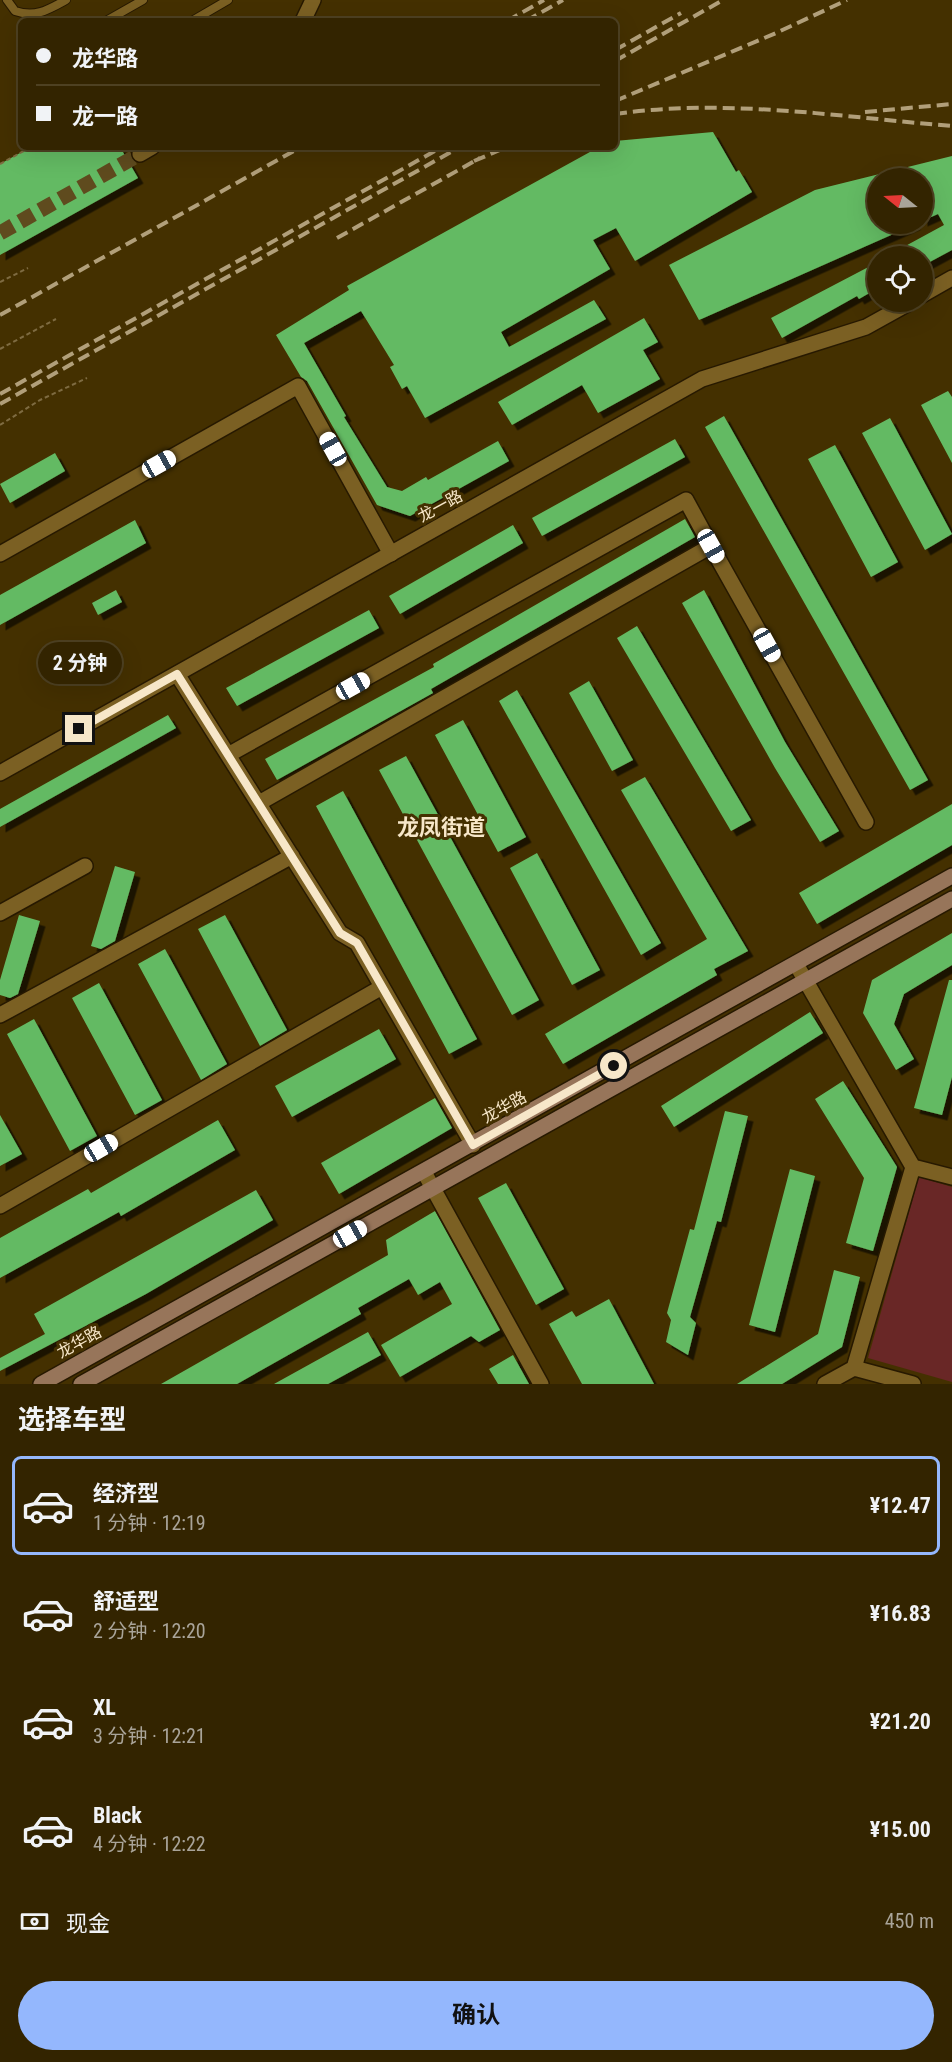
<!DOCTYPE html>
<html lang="zh">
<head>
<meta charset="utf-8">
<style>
	body { margin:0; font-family:"Roboto Condensed","Noto Sans SC",sans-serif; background:#3b2c0a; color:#f1f3f6; height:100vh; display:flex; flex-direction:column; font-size:22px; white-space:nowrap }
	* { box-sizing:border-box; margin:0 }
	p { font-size:20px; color:#a9a499 }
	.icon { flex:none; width:33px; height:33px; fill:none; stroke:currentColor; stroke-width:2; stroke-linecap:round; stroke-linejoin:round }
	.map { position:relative; height:1384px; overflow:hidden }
	.drawer { display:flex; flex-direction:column; background:#332400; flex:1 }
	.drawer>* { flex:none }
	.hud { position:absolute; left:18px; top:18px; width:600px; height:132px; border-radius:9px; box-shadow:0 6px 24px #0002,0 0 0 2px #4e4122; display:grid; align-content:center; height:132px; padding:0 18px; background:#332400 }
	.needle { width:39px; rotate:288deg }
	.buttons { position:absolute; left:867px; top:168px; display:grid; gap:12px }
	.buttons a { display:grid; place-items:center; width:66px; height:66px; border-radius:50%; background:#332400; box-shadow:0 6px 24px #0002,0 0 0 2px #4e4122; font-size:30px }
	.end { position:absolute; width:27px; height:27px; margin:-14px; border:8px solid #f7e7c9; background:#111; box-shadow:0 0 0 3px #111 }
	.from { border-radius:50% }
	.bubble { position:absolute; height:42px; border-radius:21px; background:#332400; box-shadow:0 6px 24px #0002,0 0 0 2px #4e4122; font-size:20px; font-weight:700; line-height:42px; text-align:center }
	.car { position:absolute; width:18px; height:36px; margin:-18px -9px; border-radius:8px; box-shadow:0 0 4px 2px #0007; background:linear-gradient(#fff 24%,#345 0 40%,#fff 0 76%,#345 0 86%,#fff 0) }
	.hud b { display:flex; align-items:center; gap:21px; height:57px; font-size:22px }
	.hud b+b { border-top:2px solid #4e4122 }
	.hud i { width:15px; height:15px; background:#f1f3f6 }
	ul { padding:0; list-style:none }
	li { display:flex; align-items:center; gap:18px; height:99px; margin:0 12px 9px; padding:0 6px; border:3px solid transparent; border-radius:9px }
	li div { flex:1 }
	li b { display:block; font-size:22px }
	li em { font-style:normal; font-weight:700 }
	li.active { border-color:#94b7fd }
	li>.icon { width:54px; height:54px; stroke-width:1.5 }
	h2 { padding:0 18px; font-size:27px; line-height:72px }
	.pay { display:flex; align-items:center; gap:15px; height:66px; padding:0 18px; font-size:22px }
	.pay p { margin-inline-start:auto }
	.action { display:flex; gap:12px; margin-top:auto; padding:12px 18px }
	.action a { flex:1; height:69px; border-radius:36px; background:#94b7fd; color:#111; font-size:24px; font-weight:700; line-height:69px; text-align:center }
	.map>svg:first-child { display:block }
	.green { fill:#692726 }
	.building { fill:#64ba64; filter:url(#shadow) }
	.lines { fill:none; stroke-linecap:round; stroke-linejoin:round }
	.minor-tunnel { stroke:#5f4b1e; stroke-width:15; stroke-dasharray:15 8; stroke-linecap:butt }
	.service-casing { stroke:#271900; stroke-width:10 }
	.minor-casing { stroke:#271900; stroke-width:18 }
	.tertiary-casing { stroke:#271900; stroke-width:18 }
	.secondary-casing { stroke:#271900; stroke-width:18 }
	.path { stroke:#7e6b41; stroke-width:2; stroke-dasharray:4.5 3; stroke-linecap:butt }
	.service { stroke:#7b6023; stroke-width:8 }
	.minor { stroke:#7b6023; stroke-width:15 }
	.tertiary { stroke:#7b6023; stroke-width:15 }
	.secondary { stroke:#97755a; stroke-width:15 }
	.rail { stroke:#b19f7a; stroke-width:4; stroke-dasharray:12 6; stroke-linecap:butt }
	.route { stroke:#f7e7c9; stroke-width:8 }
	.labels { text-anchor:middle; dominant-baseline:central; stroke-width:6; stroke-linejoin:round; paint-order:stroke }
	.street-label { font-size:16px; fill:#f7e7c9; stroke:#443000 }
	.district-label { font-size:22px; font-weight:bold; fill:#f7e7c9; stroke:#443000 }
</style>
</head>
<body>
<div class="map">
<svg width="952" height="1384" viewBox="0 0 952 1384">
	<defs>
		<filter id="shadow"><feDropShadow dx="5.5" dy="5.5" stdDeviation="0" flood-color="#0009"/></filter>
	</defs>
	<rect width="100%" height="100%" fill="#443000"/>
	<!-- green -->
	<path class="green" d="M919,1177l33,10v195l-84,-24z"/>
	<!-- building -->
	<path class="building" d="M713,132l23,40 3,-2 13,22 -117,69 -19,-33 -23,12 17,29 -109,63 8,15 85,-47 12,19 -181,99 -18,-32 -5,3 -12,-22 4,-2 -33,-54 -57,32 42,73 -2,1 43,70 15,4 24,-14 2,3 70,-39 11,20 -99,55 -33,-11 -70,-124 -6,-4 -25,-42 73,-45 -2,-4 252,-139h16v-6z
		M31,147h89l18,31 -138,77v-91z
		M952,156v94l-26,14 -4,-8h-35l57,-31 -6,-11 -16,7v-43h-44v46h38l-217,96 -30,-55 146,-75z
		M878,262v26l-19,11 -2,-3 -75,42 -11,-20z
		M644,318l14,24 -15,8 17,29 -62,34 -16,-28 -70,40 -14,-23z
		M948,391l4,6v66l-31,-58z
		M724,416l204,364 -18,10 -205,-363z
		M890,418l62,116 -27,16 -63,-117z
		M675,439l10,18 -143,79 -10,-18z
		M835,445l63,117 -27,15 -63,-118z
		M55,453l10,18 -55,32 -10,-19z
		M685,519l10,18 -264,152 2,4 -156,87 -12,-21 169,-92 -1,-3z
		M135,520l11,23 -146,82v-30z
		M513,525l10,18 -123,71 -11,-18z
		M116,590l6,12 -24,13 -6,-12z
		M704,590l81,152 54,89 -19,11 -45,-74 -93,-165z
		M369,610l10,18 -142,78 -11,-18z
		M637,626l114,194 -20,11 -114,-193z
		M589,681l44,79 -21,11 -43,-78z
		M517,690l144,253 -20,12 -142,-254z
		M168,715l8,13 -176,99v-18z
		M463,720l63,117 -28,15 -63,-117z
		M406,756l133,244 -27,15 -133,-245z
		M645,777l103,174 -34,18 3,6 -154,89 -18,-30 162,-95 -86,-149z
		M343,791l134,248 -28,15 -133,-248z
		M952,804v41l-135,79 -18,-31z
		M537,853l63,117 -28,15 -62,-117z
		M115,866l20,6 -20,69 -14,8 -10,-3z
		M19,915l21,6 -22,73 -8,4 -10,-3v-15z
		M225,915l62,115 -27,16 -62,-117z
		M952,933v32l-48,29 -10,30 20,35 -18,11 -33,-57 9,-33z
		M165,949l62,115 -26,16 -63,-116z
		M949,980h3v97l-10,38 -28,-7z
		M99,983l63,117 -27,15 -63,-117z
		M810,1012l13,21 -149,94 -13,-21z
		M34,1019l63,117 -27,15 -63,-117z
		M379,1029l17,30 -104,58 -17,-31z
		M843,1081l54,86 -24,84 -27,-8 18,-65 -49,-79z
		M435,1098l17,30 -113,66 -18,-31z
		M725,1111l23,5 -27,106 -4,-1 -27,96 6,6 -8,32 -22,-13 5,-22 -4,-7 23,-84 4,1z
		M0,1115l22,39 -22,12z
		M218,1120l17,30 -114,66 -2,-4 -119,66v-40l88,-49 3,4z
		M790,1169l25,7 -40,156 -26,-7z
		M506,1183l58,106 -28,16 -58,-107z
		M256,1190l17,30 -127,74 -146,77v-13l45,-24 -11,-20z
		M435,1211l65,119 -21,12 -8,-6 -71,41 -19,-32 71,-41 -12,-22 -22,13 -9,-16 -51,29 3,6 -124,70h-76l227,-129 -2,-15z
		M834,1270l26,7 -18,70 -60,37h-45l81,-50z
		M609,1299l45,85h-72l-33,-60 23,-13 4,6z
		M368,1332l13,23 -53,29h-54z
		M513,1355l16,29h-31l-9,-15z"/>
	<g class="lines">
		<!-- minor-tunnel -->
		<path class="minor-tunnel" d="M0,233l140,-79"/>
		<!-- service casing -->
		<g class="service-casing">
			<path id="service" d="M7,0l8,11c20,7 33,-1 51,-11
				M106,21l37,-21
				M192,21l36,-21"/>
		</g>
		<!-- minor casing -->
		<g class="minor-casing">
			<path id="minor" d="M303,21l10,-21
				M140,154l12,-7
				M711,546l155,276
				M0,554l298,-168 93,168
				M177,674l163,259 17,10 116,202
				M228,755l458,-255 25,46 -452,257
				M0,913l85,-47
				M796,964l117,203
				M0,1015l292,-159
				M424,1172l117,212
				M0,1206l382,-219
				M854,1368l59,16
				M825,1384l29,-16 59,-201 39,10"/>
		</g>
		<!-- tertiary casing -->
		<g class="tertiary-casing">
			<path id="tertiary" d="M922,295l30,-17
				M0,773l702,-394 164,-52 45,-25"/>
		</g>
		<!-- secondary casing -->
		<g class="secondary-casing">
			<path id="secondary" d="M41,1384l911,-508
				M81,1384l871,-485"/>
		</g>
		<!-- path -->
		<path class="path" d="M0,164l31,-17
			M0,282l28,-14
			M0,349l56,-30
			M0,425l40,-25 47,-22"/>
		<!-- service -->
		<use href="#service" class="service"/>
		<!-- minor -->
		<use href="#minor" class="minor"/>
		<!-- tertiary -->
		<use href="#tertiary" class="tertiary"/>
		<!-- secondary -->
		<use href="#secondary" class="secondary"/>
		<!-- rail -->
		<path class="rail" d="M507,21l37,-21
			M526,21l37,-21
			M615,50l66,-37
			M615,61l108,-61
			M615,101l161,-68 71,-33
			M865,112l87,-8
			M615,114c111,-16 226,3 337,12
			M474,161l33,-14
			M337,238l143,-80
			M0,315l301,-168
			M0,394l442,-247
			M0,404l460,-257"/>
	</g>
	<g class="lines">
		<!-- route -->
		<path class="route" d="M79,729l98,-55 163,259 17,10 116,202 141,-79"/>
	</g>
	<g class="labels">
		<!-- street labels -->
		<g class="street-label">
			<text transform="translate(440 506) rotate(-29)">龙一路</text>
			<text transform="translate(504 1107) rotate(-29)">龙华路</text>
			<text transform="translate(79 1342) rotate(-29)">龙华路</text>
		</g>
		<!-- district labels -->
		<g class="district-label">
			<text x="441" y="827">龙凤街道</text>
		</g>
	</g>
</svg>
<div class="buttons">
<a><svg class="needle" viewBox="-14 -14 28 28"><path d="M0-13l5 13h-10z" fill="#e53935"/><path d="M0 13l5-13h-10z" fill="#a9a499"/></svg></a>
<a><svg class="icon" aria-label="locate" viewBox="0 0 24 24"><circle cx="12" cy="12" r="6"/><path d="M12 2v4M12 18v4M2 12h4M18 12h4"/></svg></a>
</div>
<i class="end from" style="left:614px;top:1066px"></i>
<i class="end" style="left:79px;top:729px"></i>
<div class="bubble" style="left:38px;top:642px;width:84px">2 分钟</div>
<i class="car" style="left:333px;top:449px;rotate:331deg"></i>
<i class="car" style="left:159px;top:464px;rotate:61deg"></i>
<i class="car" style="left:711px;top:546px;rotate:151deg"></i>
<i class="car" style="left:767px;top:645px;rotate:151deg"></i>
<i class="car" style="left:353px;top:686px;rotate:61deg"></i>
<i class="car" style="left:101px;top:1148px;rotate:60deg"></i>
<i class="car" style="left:350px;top:1234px;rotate:61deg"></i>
<div class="hud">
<b><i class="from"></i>龙华路</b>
<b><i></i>龙一路</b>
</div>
</div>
<section class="drawer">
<h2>选择车型</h2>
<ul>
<li class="active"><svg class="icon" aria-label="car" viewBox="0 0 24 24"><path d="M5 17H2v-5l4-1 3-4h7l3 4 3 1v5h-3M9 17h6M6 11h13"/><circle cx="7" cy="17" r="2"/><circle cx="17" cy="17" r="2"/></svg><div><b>经济型</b><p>1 分钟 · 12:19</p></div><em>¥12.47</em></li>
<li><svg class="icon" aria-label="car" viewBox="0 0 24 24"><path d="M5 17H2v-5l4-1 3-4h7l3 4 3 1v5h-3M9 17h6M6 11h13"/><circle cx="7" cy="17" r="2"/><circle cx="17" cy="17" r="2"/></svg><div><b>舒适型</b><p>2 分钟 · 12:20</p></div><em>¥16.83</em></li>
<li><svg class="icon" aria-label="car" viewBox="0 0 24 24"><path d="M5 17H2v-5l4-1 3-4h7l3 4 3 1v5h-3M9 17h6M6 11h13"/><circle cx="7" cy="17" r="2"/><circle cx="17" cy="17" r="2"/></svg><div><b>XL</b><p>3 分钟 · 12:21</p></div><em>¥21.20</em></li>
<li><svg class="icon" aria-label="car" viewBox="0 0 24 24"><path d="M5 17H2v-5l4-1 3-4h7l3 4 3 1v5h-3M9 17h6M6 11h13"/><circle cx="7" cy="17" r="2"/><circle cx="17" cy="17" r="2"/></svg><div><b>Black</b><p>4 分钟 · 12:22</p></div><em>¥15.00</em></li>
</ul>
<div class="pay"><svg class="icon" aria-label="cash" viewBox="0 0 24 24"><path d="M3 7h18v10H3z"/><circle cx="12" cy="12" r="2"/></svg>现金<p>450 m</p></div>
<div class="action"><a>确认</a></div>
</section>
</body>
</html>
